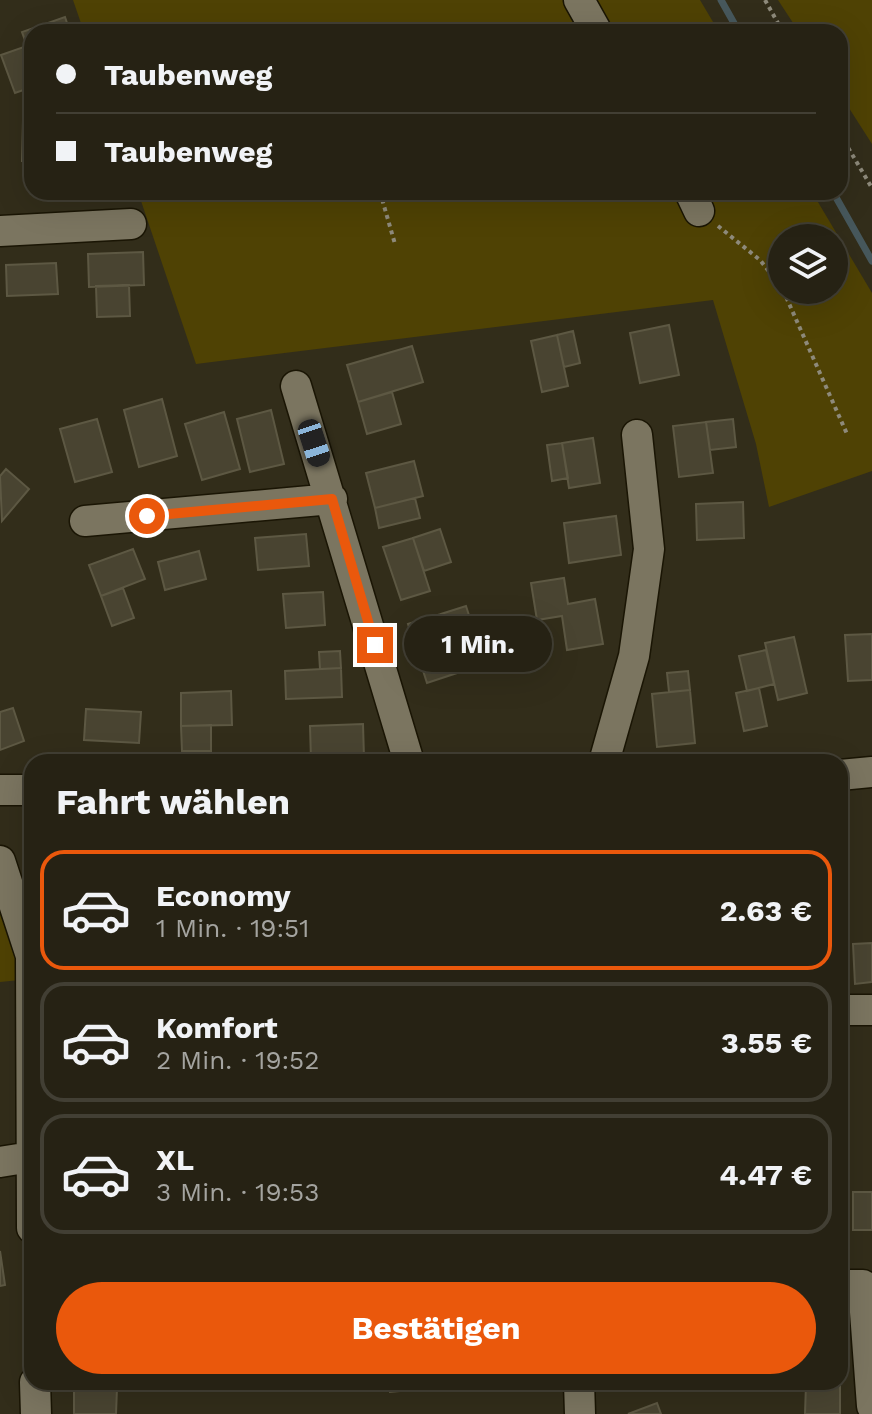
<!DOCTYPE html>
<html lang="de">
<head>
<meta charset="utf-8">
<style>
	body { margin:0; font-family:"Work Sans",sans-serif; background:#322f22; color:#f1f3f6; height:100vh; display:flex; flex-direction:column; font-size:30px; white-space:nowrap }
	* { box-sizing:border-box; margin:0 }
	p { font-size:26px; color:#a4a4a0 }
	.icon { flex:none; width:44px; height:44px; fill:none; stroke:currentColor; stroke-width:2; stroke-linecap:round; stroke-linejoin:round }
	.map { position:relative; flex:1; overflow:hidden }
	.details { position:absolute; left:24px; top:754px; width:824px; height:636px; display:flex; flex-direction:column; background:#262214; border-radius:24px; box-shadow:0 8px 32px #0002,0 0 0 2px #423f34 }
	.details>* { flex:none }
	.top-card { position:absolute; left:24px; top:24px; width:824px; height:176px; border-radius:24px; box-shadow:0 8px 32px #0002,0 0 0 2px #423f34; display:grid; align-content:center; height:176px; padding:0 32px; background:#262214 }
	.buttons { position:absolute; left:768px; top:224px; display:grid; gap:16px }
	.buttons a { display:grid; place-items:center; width:80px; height:80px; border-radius:50%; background:#262214; box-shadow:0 8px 32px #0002,0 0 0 2px #423f34; font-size:40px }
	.end { position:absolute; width:36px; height:36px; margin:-18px; border:10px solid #ea580c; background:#fff; box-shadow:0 0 0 4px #fff }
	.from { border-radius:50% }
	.bubble { position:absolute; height:56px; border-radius:28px; background:#262214; box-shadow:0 8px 32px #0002,0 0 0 2px #423f34; font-size:26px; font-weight:700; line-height:56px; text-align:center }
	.car { position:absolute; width:24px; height:48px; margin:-24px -12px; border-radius:10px; box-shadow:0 0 6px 2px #0007; background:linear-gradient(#222 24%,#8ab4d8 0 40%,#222 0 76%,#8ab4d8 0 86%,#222 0) }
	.top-card b { display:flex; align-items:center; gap:28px; height:76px; font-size:30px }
	.top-card b+b { border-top:2px solid #423f34 }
	.top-card i { width:20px; height:20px; background:#f1f3f6 }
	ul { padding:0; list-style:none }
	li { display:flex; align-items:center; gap:24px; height:120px; margin:0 16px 12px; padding:0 16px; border:4px solid #423f34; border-radius:24px }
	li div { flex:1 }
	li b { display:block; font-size:30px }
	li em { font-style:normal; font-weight:700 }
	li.on { border-color:#ea580c }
	li>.icon { width:72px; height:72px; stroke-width:1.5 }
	h2 { padding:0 32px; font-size:36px; line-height:96px }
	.button { display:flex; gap:16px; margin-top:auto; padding:16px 32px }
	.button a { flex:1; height:92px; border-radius:48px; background:#ea580c; color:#fff; font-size:32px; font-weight:700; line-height:92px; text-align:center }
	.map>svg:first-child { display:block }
	.green { fill:#4f4204; fill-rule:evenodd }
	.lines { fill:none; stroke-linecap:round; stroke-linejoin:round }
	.stream { stroke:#47585c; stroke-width:7 }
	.building { fill:#494431; stroke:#5d5843; stroke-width:2 }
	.minor-casing { stroke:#1a1504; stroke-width:33 }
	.path { stroke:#8e8a7b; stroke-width:4; stroke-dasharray:4 4; stroke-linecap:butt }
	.minor { stroke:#7b7560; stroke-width:30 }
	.route { stroke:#ea580c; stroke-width:10 }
</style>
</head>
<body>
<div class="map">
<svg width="872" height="1414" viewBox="0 0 872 1414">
	<rect width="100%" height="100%" fill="#322d1a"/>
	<!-- green -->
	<path class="green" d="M73,0h627l19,32h-635z
		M778,0h94v144l-32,-50v-62h-41z
		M138,192h674l60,101v178l-103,36 -13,-63 -43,-144 -517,64zM782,238h52v52h-52z
		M0,914l14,34 6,32 -20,2z"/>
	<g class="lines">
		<!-- stream -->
		<path class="stream" d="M721,0l18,32
			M833,192l39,69"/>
	</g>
	<!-- building -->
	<path class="building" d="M65,17l5,15h-38v55l-17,6 -14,-38 26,-9 -5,-14z
		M23,120h9v41h-10z
		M143,252l1,33 -55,2 -1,-33z
		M56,263l2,31 -51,2 -1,-31z
		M129,285l1,31 -33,1 -1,-31z
		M669,325l10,50 -39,8 -10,-50z
		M573,331l7,32 -16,4 -7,-32z
		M557,335l11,51 -26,6 -11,-51z
		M412,346l11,36 -65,20 -11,-37z
		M392,392l9,32 -34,10 -9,-32z
		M162,399l15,57 -38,11 -15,-57z
		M271,410l13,54 -34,8 -13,-53z
		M224,412l16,57 -38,11 -17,-56z
		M97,419l15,53 -37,10 -15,-53z
		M733,419l3,28 -26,3 -4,-28z
		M706,422l7,51 -34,4 -6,-51z
		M593,438l7,45 -31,5 -7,-45z
		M562,443l6,35 -16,3 -5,-36z
		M414,461l9,35 -48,12 -9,-35z
		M6,469l23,20 -27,32 -2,-45z
		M415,498l5,20 -41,10 -4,-20z
		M743,502l1,36 -47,2 -1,-36z
		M616,516l5,39 -52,8 -5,-40z
		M440,529l11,33 -27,9 -11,-33z
		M306,534l3,32 -51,4 -3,-32z
		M413,538l17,53 -29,9 -18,-53z
		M133,549l12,30 -44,17 -12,-31z
		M199,551l7,28 -41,11 -7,-28z
		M564,578l4,26 27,-5 8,45 -36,6 -5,-34 -25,4 -6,-37z
		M123,588l11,30 -22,8 -11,-30z
		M323,592l2,33 -39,3 -3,-34z
		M466,606l12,37 -25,7 -12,-36z
		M441,614l19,58 -33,11 -19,-59z
		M872,634v46l-24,1 -3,-46z
		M794,637l13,56 -29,7 -13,-57z
		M766,650l8,34 -27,7 -8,-35z
		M340,651l1,17 -21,1 -1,-17z
		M341,668l1,29 -56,2 -1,-28z
		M688,671l2,19 -21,2 -2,-19z
		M759,688l8,38 -23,5 -8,-38z
		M690,690l5,53 -38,4 -5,-53z
		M231,691l1,34 -51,1v-33z
		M13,708l11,33 -24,9v-38z
		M86,709l55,3 -2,31 -55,-3z
		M363,724l1,34 -53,2 -1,-34z
		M211,725v26h-29l-1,-25z
		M872,943v39l-17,2 -2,-40z
		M853,1192h19v38h-19z
		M0,1251l5,34 -5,1z
		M389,1382h20l1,8 -20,2z
		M806,1384l34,1v29h-35z
		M74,1388h43l-1,26h-42z
		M657,1403l4,11h-33z"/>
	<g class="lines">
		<!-- minor casing -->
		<g class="minor-casing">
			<path id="minor" d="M579,0l18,32
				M690,192l9,19
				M0,231l131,-7
				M296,386l113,376
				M85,521l247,-22
				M604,762l30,-106 15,-107 -12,-114
				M840,775l32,-3
				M0,790h32
				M0,861l31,95 1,272
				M840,1010h32
				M0,1162l31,-5
				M840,1285h23l9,121
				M35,1382l1,32
				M579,1382l1,32"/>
		</g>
		<!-- path -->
		<path class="path" d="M765,0l18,32
			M840,134l32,54
			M380,192l15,52
			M718,226l42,34 22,28
			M783,290l64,144"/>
		<!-- minor -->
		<use href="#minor" class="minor"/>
	</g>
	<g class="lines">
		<!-- route -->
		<path class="route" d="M147,516l185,-17 43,146"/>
	</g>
</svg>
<div class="buttons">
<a><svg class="icon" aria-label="layers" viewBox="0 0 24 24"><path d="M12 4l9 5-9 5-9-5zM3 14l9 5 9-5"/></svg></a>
</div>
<i class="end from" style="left:147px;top:516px"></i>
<i class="end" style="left:375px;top:645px"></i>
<div class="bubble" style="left:404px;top:616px;width:148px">1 Min.</div>
<i class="car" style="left:314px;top:443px;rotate:162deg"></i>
<div class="top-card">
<b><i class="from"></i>Taubenweg</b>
<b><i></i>Taubenweg</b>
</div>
<section class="details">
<h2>Fahrt wählen</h2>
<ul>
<li class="on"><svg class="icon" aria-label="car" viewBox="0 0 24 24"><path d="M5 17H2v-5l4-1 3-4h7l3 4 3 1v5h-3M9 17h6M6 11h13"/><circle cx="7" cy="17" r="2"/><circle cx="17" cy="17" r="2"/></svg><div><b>Economy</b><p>1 Min. · 19:51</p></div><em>2.63 €</em></li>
<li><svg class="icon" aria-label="car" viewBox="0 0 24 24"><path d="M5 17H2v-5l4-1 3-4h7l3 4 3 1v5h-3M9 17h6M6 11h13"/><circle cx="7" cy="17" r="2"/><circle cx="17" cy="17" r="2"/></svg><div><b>Komfort</b><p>2 Min. · 19:52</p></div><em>3.55 €</em></li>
<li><svg class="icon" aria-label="car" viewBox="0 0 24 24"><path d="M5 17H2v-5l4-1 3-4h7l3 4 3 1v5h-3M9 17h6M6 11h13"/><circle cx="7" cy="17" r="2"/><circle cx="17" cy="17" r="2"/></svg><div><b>XL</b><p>3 Min. · 19:53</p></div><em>4.47 €</em></li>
</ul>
<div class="button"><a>Bestätigen</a></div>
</section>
</div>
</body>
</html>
